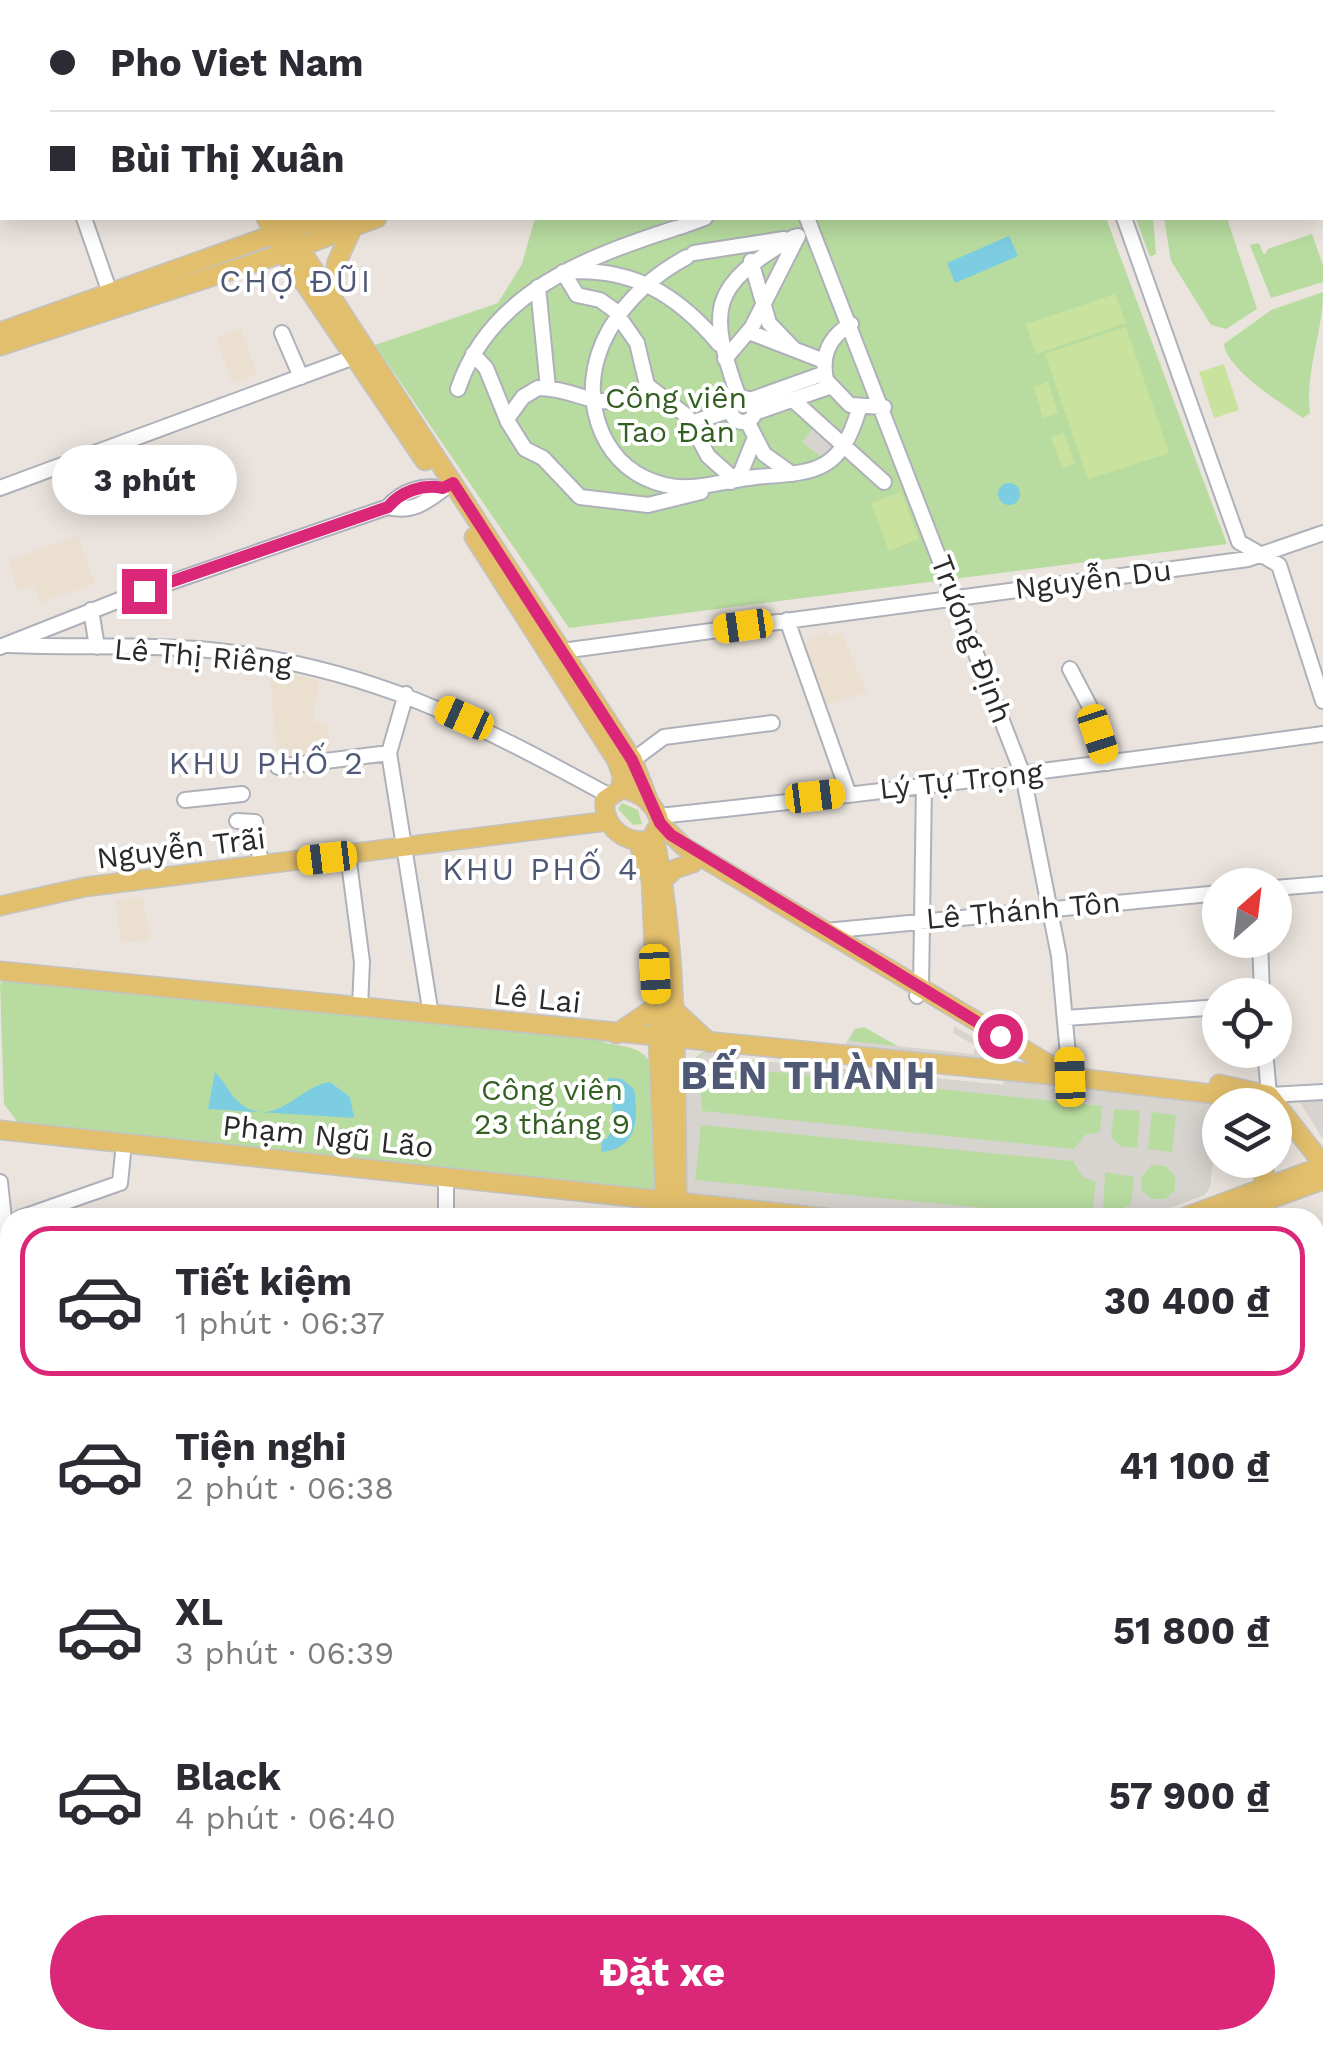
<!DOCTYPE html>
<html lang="vi">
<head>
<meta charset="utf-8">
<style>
	body { margin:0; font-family:"Work Sans",sans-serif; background:#f7f7f7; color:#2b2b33; height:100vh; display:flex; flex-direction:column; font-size:38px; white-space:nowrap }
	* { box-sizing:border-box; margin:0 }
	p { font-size:32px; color:#7c7c81 }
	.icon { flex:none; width:55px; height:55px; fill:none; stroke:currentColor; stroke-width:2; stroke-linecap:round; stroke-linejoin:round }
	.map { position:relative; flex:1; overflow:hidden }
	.details { position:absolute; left:0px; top:1208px; width:1325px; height:842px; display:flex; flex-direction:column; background:#fff; border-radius:30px 30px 0 0; box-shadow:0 5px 25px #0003 }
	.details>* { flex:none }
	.guide { position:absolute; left:0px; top:0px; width:1325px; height:220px; box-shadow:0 5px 25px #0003; display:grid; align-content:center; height:220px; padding:0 50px; background:#fff }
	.needle { width:65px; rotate:28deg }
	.buttons { position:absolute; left:1202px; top:868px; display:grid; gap:20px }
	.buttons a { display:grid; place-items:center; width:90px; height:90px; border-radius:50%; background:#fff; box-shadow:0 5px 25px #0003; font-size:50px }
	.end { position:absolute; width:45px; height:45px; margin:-22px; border:12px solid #db2777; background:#fff; box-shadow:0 0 0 5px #fff }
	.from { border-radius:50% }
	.bubble { position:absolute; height:70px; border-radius:35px; background:#fff; box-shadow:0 5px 25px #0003; font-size:32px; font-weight:700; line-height:70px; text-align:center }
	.car { position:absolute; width:30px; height:60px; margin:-30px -15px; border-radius:12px; box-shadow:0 0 8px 2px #0007; background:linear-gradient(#f5c518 24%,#345 0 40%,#f5c518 0 76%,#345 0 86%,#f5c518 0) }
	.guide b { display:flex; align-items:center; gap:35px; height:95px; font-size:38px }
	.guide b+b { border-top:2px solid #e1e1e2 }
	.guide i { width:25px; height:25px; background:#2b2b33 }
	ul { padding:18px 0 0; list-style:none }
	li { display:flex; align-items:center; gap:30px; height:150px; margin:0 20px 15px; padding:0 30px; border:5px solid transparent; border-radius:30px }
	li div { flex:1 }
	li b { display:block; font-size:38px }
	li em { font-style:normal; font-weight:700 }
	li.active { border-color:#db2777 }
	li>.icon { width:90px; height:90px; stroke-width:1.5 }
	.action { display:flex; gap:20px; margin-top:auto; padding:20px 50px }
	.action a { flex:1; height:115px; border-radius:60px; background:#db2777; color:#fff; font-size:40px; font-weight:700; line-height:115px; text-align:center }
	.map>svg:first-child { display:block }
	.education { fill:#ebe0cf }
	.green { fill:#b8dca0 }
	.pitch { fill:#c9e29d }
	.plaza { fill:#d7d4d0; fill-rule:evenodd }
	.water { fill:#7ccde2 }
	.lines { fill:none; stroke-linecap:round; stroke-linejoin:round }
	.minor-casing { stroke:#aeb1b9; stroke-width:18 }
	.major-casing { stroke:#c3c3c3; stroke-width:21 }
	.highway-casing { stroke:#c3c3c3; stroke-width:24 }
	.minor { stroke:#fff; stroke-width:14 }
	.major { stroke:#e2bf6c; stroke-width:18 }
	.highway { stroke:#ed9866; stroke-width:20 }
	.route { stroke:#db2777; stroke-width:12 }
	.labels { text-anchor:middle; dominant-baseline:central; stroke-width:8; stroke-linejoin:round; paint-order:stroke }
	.park-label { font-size:30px; fill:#336022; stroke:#fff }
	.street-label { font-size:30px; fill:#2a2a2a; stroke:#fff }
	.neighbourhood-label { font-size:32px; letter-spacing:2.5px; fill:#4f5976; stroke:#fff }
	.district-label { font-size:40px; font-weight:bold; letter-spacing:2.5px; fill:#4f5976; stroke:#fff }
</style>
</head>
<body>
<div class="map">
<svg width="1323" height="2049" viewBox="0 0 1323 2049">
	<rect width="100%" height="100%" fill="#ebe4de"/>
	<!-- education -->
	<path class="education" d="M241,328l16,47 -25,8 -16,-45z
		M78,536l17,48 -55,19 -6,-19 -17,6 -9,-30z
		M827,631l2,5 12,-4 26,60 -46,16 -23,-62z
		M269,669l50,11 -6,42 14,2 5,35 -54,2z
		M143,897l7,43 -29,3 -5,-42z
		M100,2040h68l-46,9h-21z"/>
	<!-- green -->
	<path class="green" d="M1188,0h135v94l-1,-92z
		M535,218h571l121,326 -658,84 -194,-283 123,-42 24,-39z
		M1136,218h17l3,36 -6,3z
		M1164,218h63l30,91 -31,20 -15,-4 -40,-64z
		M1312,234l11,31v17l-52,16 -21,-53 9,-2 5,12 4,-6z
		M1323,292c0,42 -18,78 -13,121l-7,5c-21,-14 -77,-49 -79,-74l47,-34z
		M622,803l16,7 4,14 -9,1 -15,-16z
		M4,980l589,57c20,13 43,3 58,26l8,128 -640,-67 -15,-20 -4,-120z
		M864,1027l37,21 -53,-7 7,-12z
		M740,1051v8l263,26 2,-7 213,27 -8,82 -6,8 -70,22h-220l-226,-22 -2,-130 17,-13z
		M1323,2022l-3,23 -42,4 15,-9h22v-13z"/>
	<!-- pitch -->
	<path class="pitch" d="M1115,294l11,29 -90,31 -10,-30z
		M1126,327l43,126 -81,26 -43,-125z
		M1224,364l15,46 -25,8 -15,-46z
		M1048,382l10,31 -15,5 -9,-31z
		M1064,433l11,31 -13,4 -11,-31z
		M901,492l18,47 -30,12 -18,-48z"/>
	<!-- plaza -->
	<path class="plaza" d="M813,428l21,16 -11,14 -21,-16z
		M954,1026l36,21 -1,12 -140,-12 -3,-4 8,-14 -5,12 124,13 3,-8 -23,-13z
		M710,1049l30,2v8l263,26 2,-7 212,24 -7,85 -6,8 -41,16 -5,-3 -24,9h-25l22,-13 3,-27 -29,-5 -2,45h-11l4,-35 -13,-5 -10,-16 -372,-36 -6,55 383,37h-164l-226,-22 -4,-128zM708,1065l394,41 -2,26 -15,3 -11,14 -372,-38 -3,-37zM1114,1109l26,2 -3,37 -17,-2 -9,-9zM1152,1112l24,3 -4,37 -24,-3zM1152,1165l14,1 9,10v14l-10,9h-13l-10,-8 -1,-14z
		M1323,1095v44l-24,-38z"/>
	<!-- water -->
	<path class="water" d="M1009,236l9,20 -63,27 -8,-20z
		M998 494a11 11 0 1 1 22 0a11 11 0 1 1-22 0Z
		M215,1072c10,9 15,24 26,32 35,26 59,-19 89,-22l20,15 4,21 -146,-9z
		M608,1078l14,1 12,10c5,31 3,60 -33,63l1,-13h5l6,-12 -1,-34 -5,-1z"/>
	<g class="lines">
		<!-- minor casing -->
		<g class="minor-casing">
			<path id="minor" d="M724,0l1,2
				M1049,0l1,2
				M0,127l2,-1
				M84,218l26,75
				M807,218l216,557 36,181 11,121
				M1124,218l115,324 40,23 44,136
				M680,227l25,-9
				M694,253l90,-14
				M687,257c-63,33 -116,103 -85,176 12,27 34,45 63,52 30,7 61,-5 91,-8 58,-5 84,-3 103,-68
				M751,261l18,62 25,26
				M538,287l10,101
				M851,324c-22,13 -30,31 -25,56l24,25 34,2
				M749,332l75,29
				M282,333l19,44
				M719,344c-42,-50 -88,-78 -156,-72l14,23 23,5 14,10 23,33 10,42 40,31 21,40 27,24
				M473,354l13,14 22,54 17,27 18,9 37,39 68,8 53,-13
				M725,359l27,-32 46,-91
				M458,389c32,-97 129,-132 218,-161
				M739,398c-32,-90 -30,-112 55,-161
				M731 410a12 12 0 1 1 24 0a12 12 0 1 1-24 0Z
				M792,399l92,83
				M750,400l75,-27
				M754,413l75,-26
				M507,419l16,-22 15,-9c45,0 65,32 109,-3
				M747,421l17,33 28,20
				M691,423l40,-13
				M731,482l10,-10 13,-32
				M0,488l354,-131
				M388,507c26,7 42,-8 61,-22
				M91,610l6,37
				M787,620l61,172
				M9,645c67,3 134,-1 200,5 158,16 263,71 399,145
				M0,647l122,-48 266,-92c13,-16 36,-23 55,-18
				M562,651l686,-92 75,-26
				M1070,669l19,36 19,58
				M406,694l-17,59 42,262
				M633,760l31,-23 108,-14
				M278,767l111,-14
				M185,800l57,-6
				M659,816c222,-23 443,-52 664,-82
				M237,821l18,1 6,44
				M348,855l14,107 -2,45
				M1275,888l48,-4
				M826,931l394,-38
				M1260,940l2,55
				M917,996l4,-7 3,-206
				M1066,1018l154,-11
				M1265,1050l4,45 54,-3
				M446,1176v42
				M0,1182l10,92
				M20,1218l100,-35 4,-40
				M0,1369l10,-3
				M1315,1376l8,-2
				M1315,1560l8,-2
				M3,1624l7,11
				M1315,1796l8,-2
				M0,1871l10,-2
				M91,2040l2,9
				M404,2040l1,9
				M903,2040v9
				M1104,2040l2,9
				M199,2049l40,-9"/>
		</g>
		<!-- major casing -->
		<g class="major-casing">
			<path id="major" d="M136,0l2,2
				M470,0l1,2
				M346,2l7,-2
				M973,2l7,-2
				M266,218l18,35 141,208
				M280,218l353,542 17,44
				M331,295l6,-33 17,-37
				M0,332l289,-103 46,-11
				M0,346l284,-93 93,-35
				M474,537l143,224 5,15 -1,13
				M621,789c19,2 35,15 39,34l-10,17c-25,5 -48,-14 -45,-40z
				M660,823l23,23 382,228
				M654,836c27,124 20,256 24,382
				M638,842l13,38 15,338
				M663,880l12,-11 18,-6
				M0,906l85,-19 523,-66
				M0,971l1070,106 160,19 25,9
				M671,1007l39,36
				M616,1034l41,-28
				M1219,1084l50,11 54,69
				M0,1130l829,88
				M1263,1189l2,-29
				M1182,1218l141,-52
				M1219,1218l104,-38
				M0,1653l10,-4
				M0,1679l10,-4
				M0,1693l10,-4
				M687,2040l1,9
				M700,2040v9
				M724,2040l1,9
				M1220,2040l1,9
				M1236,2040l2,9
				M1260,2049l18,-9"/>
		</g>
		<!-- highway casing -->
		<g class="highway-casing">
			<path id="highway" d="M1319,2014l4,-2"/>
		</g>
		<!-- minor -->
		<use href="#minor" class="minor"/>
		<!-- major -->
		<use href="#major" class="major"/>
		<!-- highway -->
		<use href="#highway" class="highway"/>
	</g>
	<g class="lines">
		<!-- route -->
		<path class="route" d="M144,591l244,-84c13,-16 35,-23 55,-19l10,-5 179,277 28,63 11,12 329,201"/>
	</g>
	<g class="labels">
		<!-- park labels -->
		<g class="park-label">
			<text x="676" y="397">Công viên<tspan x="676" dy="34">Tao Đàn</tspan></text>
			<text x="552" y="1089">Công viên<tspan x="552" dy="34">23 tháng 9</tspan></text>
		</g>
		<!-- street labels -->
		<g class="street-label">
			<text transform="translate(1093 579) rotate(-7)">Nguyễn Du</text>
			<text transform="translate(972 639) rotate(69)">Trương Định</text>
			<text transform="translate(203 656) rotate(5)">Lê Thị Riêng</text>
			<text transform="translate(961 780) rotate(-6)">Lý Tự Trọng</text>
			<text transform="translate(181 848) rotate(-7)">Nguyễn Trãi</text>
			<text transform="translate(1023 910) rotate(-5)">Lê Thánh Tôn</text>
			<text transform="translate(537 998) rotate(6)">Lê Lai</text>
			<text transform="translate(328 1136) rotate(6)">Phạm Ngũ Lão</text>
		</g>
		<!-- neighbourhood labels -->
		<g class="neighbourhood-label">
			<text x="296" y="281">CHỢ ĐŨI</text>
			<text x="267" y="763">KHU PHỐ 2</text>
			<text x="541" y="869">KHU PHỐ 4</text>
		</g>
		<!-- district labels -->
		<g class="district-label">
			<text x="809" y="1075">BẾN THÀNH</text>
		</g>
	</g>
</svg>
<div class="buttons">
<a><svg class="needle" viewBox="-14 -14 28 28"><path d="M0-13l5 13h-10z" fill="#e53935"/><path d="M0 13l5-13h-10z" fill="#7c7c81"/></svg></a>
<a><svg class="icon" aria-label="locate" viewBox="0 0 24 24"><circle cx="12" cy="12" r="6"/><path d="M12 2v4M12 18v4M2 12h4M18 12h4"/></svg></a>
<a><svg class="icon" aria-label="layers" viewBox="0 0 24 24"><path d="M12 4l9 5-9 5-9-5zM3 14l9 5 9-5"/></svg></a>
</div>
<i class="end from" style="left:1000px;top:1036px"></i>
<i class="end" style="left:144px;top:591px"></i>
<div class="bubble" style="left:52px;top:445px;width:185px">3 phút</div>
<i class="car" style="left:743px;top:626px;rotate:262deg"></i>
<i class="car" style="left:464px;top:718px;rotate:294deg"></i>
<i class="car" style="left:1098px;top:734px;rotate:162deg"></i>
<i class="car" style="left:815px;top:796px;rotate:83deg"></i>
<i class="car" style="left:327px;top:858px;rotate:263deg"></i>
<i class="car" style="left:655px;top:974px;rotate:177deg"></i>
<i class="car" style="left:1070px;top:1077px;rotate:358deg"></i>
<div class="guide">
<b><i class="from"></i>Pho Viet Nam</b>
<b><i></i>Bùi Thị Xuân</b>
</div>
<section class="details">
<ul>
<li class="active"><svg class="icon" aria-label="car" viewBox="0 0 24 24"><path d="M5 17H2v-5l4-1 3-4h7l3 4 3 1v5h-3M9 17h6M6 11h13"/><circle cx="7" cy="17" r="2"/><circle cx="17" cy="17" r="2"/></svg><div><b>Tiết kiệm</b><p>1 phút · 06:37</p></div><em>30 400 ₫</em></li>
<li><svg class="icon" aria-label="car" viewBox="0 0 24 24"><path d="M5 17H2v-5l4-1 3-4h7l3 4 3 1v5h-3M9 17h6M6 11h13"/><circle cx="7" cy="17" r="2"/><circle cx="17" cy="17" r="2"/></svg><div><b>Tiện nghi</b><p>2 phút · 06:38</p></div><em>41 100 ₫</em></li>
<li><svg class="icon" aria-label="car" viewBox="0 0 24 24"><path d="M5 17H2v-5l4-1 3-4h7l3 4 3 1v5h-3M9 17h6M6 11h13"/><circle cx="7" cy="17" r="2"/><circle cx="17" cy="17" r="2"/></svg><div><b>XL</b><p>3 phút · 06:39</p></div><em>51 800 ₫</em></li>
<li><svg class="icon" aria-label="car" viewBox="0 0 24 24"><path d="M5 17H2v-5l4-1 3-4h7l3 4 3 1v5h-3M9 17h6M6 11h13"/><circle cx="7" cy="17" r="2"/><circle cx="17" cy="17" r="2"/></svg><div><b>Black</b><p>4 phút · 06:40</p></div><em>57 900 ₫</em></li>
</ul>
<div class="action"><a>Đặt xe</a></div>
</section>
</div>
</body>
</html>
